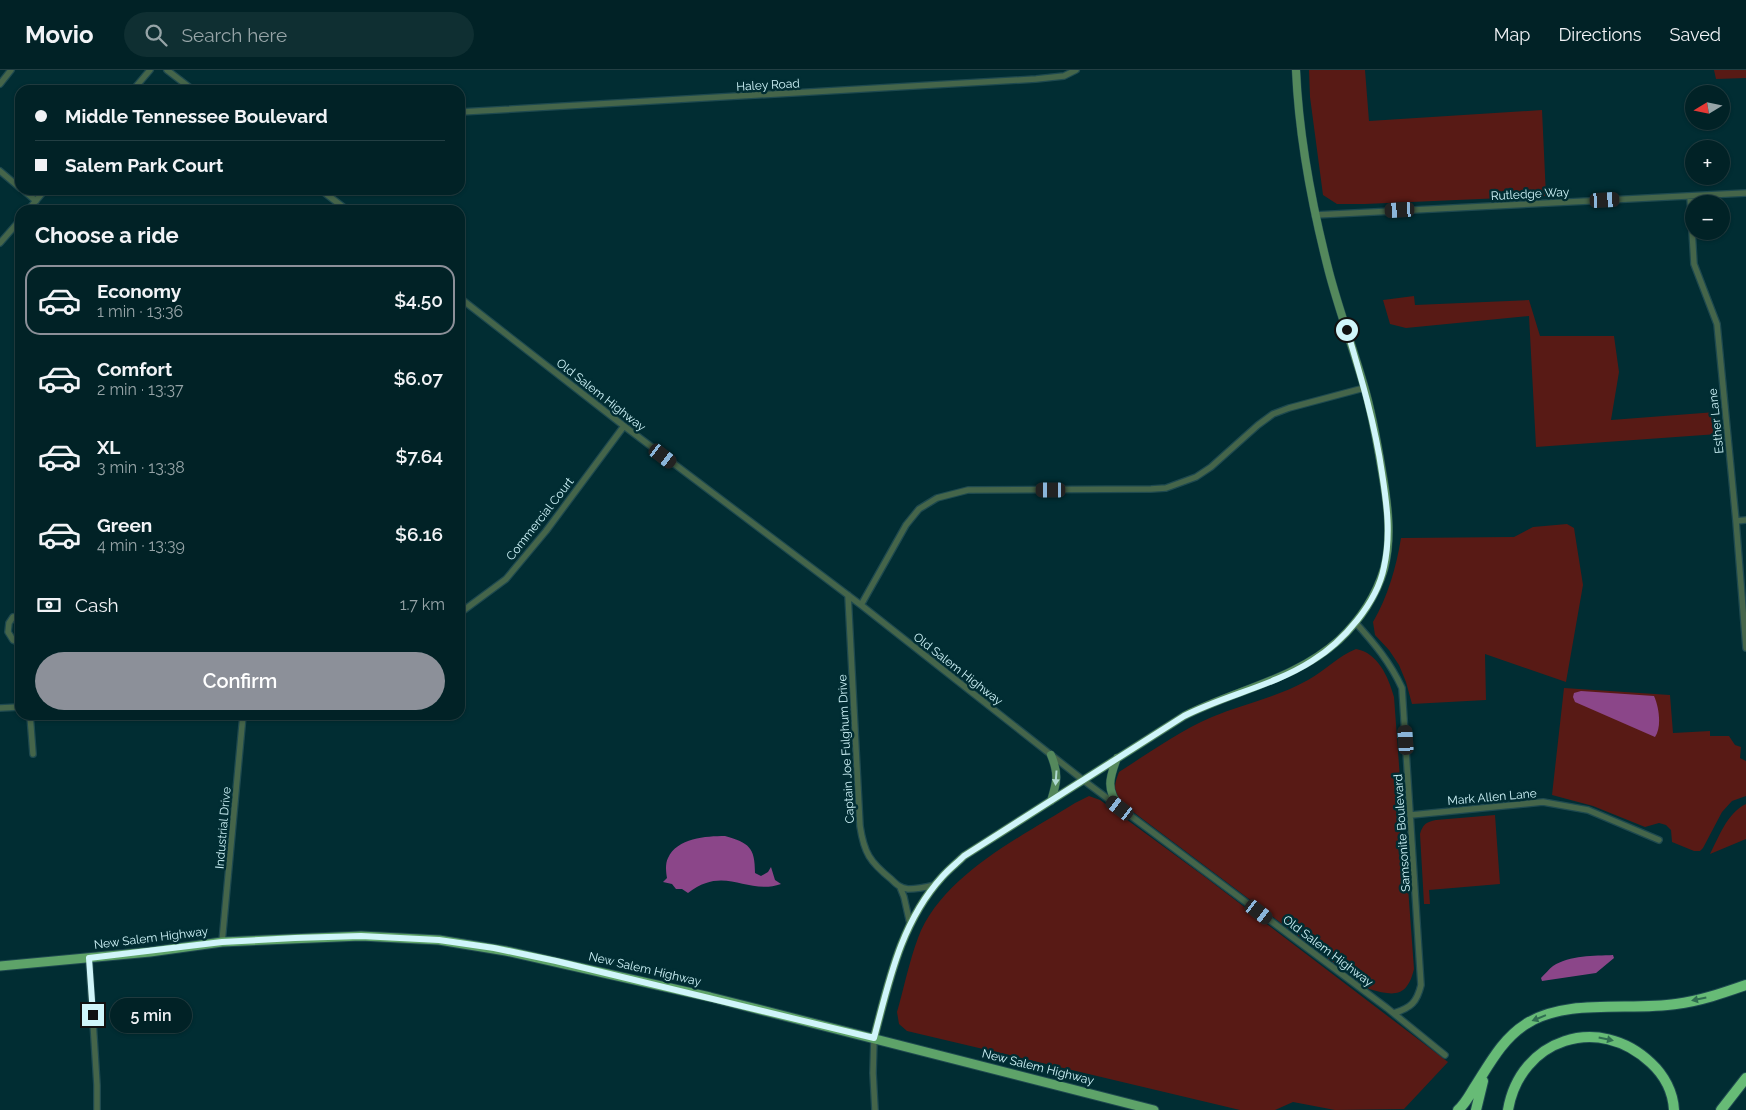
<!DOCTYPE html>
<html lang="en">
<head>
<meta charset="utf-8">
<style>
	body { margin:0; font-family:Raleway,sans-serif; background:#0f2f32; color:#f1f3f6; height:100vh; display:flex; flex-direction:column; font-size:19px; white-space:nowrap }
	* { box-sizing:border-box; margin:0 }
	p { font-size:16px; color:#96a4a7 }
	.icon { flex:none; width:28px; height:28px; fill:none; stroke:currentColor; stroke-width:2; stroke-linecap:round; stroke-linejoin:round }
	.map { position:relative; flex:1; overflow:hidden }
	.details { position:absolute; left:15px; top:135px; width:450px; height:515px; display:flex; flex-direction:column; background:#012226; border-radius:15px; box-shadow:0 1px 4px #0004,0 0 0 1px #233f43 }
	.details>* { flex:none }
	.top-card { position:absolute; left:15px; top:15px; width:450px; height:110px; border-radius:15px; box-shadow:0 1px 4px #0004,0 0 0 1px #233f43; display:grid; align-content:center; height:110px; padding:0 20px; background:#012226 }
	.needle { width:32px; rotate:260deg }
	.fabs { position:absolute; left:1685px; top:15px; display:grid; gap:10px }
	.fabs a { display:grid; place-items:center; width:45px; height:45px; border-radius:50%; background:#012226; box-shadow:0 1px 4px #0004,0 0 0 1px #233f43; font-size:25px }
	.end { position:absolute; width:22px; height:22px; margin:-11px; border:6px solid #d0f5fa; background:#111; box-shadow:0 0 0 2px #111 }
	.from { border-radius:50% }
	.bubble { position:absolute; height:35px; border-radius:18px; background:#012226; box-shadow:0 1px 4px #0004,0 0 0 1px #233f43; font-size:16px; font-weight:600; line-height:35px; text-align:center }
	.car { position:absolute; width:15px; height:30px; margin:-15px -8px; border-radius:6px; box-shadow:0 0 4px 1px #0007; background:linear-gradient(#222 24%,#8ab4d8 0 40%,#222 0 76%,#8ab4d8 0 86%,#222 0) }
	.top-card b { display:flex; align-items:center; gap:18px; height:48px; font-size:19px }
	.top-card b+b { border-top:1px solid #233f43 }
	.top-card i { width:12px; height:12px; background:#f1f3f6 }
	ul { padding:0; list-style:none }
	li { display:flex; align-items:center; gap:15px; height:70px; margin:0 10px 8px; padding:0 10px; border:2px solid transparent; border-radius:15px }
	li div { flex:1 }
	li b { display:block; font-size:19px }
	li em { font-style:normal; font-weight:600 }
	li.on { border-color:#8c9099 }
	li>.icon { width:45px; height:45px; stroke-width:1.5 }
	h2 { padding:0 20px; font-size:22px; line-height:60px }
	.pay { display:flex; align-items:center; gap:12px; height:55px; padding:0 20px; font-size:19px }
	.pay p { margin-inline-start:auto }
	.cta { display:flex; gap:10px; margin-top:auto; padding:10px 20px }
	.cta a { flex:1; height:58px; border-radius:30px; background:#8c9099; color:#fff; font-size:20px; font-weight:600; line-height:58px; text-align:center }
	header { display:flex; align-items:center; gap:30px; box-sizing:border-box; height:70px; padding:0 25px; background:#012226; border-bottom:1px solid #233f43 }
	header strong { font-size:24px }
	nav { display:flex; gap:28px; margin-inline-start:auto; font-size:18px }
	.search { width:350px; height:45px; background:#0f2f32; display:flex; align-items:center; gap:12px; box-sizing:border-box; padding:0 18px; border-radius:28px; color:#96a4a7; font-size:19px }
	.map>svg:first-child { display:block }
	.green { fill:#581a15 }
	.water { fill:#8b4689 }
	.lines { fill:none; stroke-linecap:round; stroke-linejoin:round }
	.minor-casing { stroke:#1e494f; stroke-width:8 }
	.secondary-casing { stroke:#1e494f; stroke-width:9 }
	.primary-casing { stroke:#1e494f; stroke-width:11 }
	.motorway-casing { stroke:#1e494f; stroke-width:12 }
	.minor { stroke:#45654a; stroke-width:5.5 }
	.secondary { stroke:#54885c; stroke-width:8 }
	.primary { stroke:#5ea369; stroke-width:9 }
	.motorway { stroke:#67bb76; stroke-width:10 }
	.oneway { fill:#b1dad2 }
	.oneway2 { fill:#2f6d51 }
	.route { stroke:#d0f5fa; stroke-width:6 }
	.labels { text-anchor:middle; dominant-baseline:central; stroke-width:5; stroke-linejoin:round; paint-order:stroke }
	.street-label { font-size:12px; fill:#d0f5fa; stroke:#012d33 }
</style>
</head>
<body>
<header>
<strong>Movio</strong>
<div class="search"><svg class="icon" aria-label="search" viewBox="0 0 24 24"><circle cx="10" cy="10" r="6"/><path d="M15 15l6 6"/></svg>Search here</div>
<nav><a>Map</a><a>Directions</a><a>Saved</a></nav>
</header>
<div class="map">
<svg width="1746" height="1040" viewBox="0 0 1746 1040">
	<rect width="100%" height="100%" fill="#012d33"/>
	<!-- green -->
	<path class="green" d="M1309,0h56l4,51 173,-11 4,86 -181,8h-28l-14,-9 -13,-98z
		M1714,0h32v8l-30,1z
		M1414,226l1,9 114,-5 11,36h74l5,36 -8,48 105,-8 2,22 -182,13 -7,-131 -123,12 -16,-4 -7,-24z
		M1567,454l7,4 9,57 -17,97 -81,-28 1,46 -74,4 -6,-22 -7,-17 -10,-15 -14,-15 -2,-13c15,-26 23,-54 28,-84l113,-1 19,-10z
		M1356,579c22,4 32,27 38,48l20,272c-7,29 -20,27 -45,20l-241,-181c-14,-12 -16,-19 -9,-36 30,-19 60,-41 93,-55 31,-13 66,-20 96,-37 17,-9 30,-24 48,-31z
		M1564,618l106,7 3,38 37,-2v5h19l6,9 6,2 -1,11 6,3v35l-14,5 -10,11 -19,36 -3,3h-6l-22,-9 -1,-12 -5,-5 -7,-2 -14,4 -52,-21 -41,-11z
		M1089,726l11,4 105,77 243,185 -44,47 -69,1 -42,-8 -18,8h-35l-333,-79 -8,-7 -2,-12c7,-24 12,-50 21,-74 24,-63 103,-101 157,-135z
		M1746,734v35l-36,15c9,-17 17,-41 36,-50z
		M1495,745l5,69 -71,6 1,14h-6l-4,-70c3,-10 6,-12 16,-14z"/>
	<!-- water -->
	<path class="water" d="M1581,621l73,5c5,11 8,31 1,41l-80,-35 -2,-5 1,-4z
		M725,766c24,7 30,11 30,37l6,3 7,-4 3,-5 4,13 6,4c-34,12 -56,-20 -93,9l-6,-4h-6l-4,-5 -9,-2 4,-4c-1,-6 -2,-14 1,-20 9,-20 38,-22 57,-22z
		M1613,885l1,3 -18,15 -54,8 -1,-3c4,-4 8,-9 12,-12 17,-11 41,-10 60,-11z"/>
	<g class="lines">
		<!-- minor casing -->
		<g class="minor-casing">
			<path id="minor" d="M167,0l26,20
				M0,14l11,-14
				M133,20l17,-20
				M460,42l576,-33 28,-3 12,-6
				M0,101l20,17
				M23,120l13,11
				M321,120l26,20
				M1690,126l4,68 23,60 19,197 10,127
				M28,140l17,-20
				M1315,145l431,-22
				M0,173l20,-23
				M460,228l164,128 237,179 222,175 304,228 58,47
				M1736,451l10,-1
				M848,525l12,231c4,27 10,36 31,53 5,5 9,9 17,10 9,0 19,-2 27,-4
				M861,535l45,-80 13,-16 18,-11 31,-8 183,-1 15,-1 30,-11 15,-10 47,-42 15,-11 16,-6 75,-20
				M460,543l46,-34 40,-48 78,-105
				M20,546l-7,1 -4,6 -1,9 5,8 7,3
				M1355,552c19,21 35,40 47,66l19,297c-4,17 -10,23 -27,28
				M0,638l20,-1
				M30,645l3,39
				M1411,745l132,-13 45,8 71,30
				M900,817l4,10 6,27
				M222,872l21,-227
				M89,888l8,127v25
				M874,968l-1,35 2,37"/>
		</g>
		<!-- secondary casing -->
		<g class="secondary-casing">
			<path id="secondary" d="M1117,688c-8,21 -11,31 3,50
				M1051,731c6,-19 8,-27 0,-46
				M874,968c15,-57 27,-116 68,-161 7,-8 15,-14 22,-21l220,-140c51,-26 111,-36 155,-76 20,-19 37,-44 45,-71 8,-30 4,-62 -1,-92 -5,-30 -10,-61 -19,-91 -11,-38 -25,-76 -35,-114 -17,-66 -30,-134 -33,-202"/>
		</g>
		<!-- primary casing -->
		<g class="primary-casing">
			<path id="primary" d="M0,896l150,-14 72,-10 139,-6 78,4 67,11 204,46 444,113"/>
		</g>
		<!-- motorway casing -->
		<g class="motorway-casing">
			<path id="motorway" d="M1458,1040c7,-6 11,-14 16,-22 15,-23 28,-49 52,-64 39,-26 105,-13 150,-20 24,-3 47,-11 70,-19
				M1476,1040l7,-29
				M1508,1040c12,-71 91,-97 143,-47 13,12 22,29 23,47
				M1721,1040l25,-32"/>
		</g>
		<!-- minor -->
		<use href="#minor" class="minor"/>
		<!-- secondary -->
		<use href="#secondary" class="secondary"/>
		<!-- primary -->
		<use href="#primary" class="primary"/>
		<!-- motorway -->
		<use href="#motorway" class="motorway"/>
	</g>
	<!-- one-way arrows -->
	<defs><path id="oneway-solid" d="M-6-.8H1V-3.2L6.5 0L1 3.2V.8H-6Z" transform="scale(1.25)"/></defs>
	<use class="oneway" href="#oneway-solid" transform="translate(1056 708) rotate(94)"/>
	<g class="oneway2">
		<use href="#oneway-solid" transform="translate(1699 929) rotate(168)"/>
		<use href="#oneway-solid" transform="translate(1539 948) rotate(158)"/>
		<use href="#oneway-solid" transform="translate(1606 969) rotate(12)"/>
	</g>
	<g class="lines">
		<!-- route -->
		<path class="route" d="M93,945l-4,-57 133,-16 73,-4 66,-2 78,4 55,8 62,13 318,77c15,-57 27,-116 68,-161 7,-8 15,-14 22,-21l220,-140c41,-21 89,-30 128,-55 31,-19 65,-58 72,-94 7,-32 3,-62 -2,-94 -7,-49 -21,-96 -35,-143"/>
	</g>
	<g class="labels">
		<!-- street labels -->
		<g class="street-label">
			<text transform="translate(768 15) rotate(-3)">Haley Road</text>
			<text transform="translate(1530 124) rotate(-3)">Rutledge Way</text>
			<text transform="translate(601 325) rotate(38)">Old Salem Highway</text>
			<text transform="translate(1716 351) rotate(-96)">Esther Lane</text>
			<text transform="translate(540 449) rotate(-52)">Commercial Court</text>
			<text transform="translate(958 599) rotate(38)">Old Salem Highway</text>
			<text transform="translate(846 679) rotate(-93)">Captain Joe Fulghum Drive</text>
			<text transform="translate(1492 727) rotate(-5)">Mark Allen Lane</text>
			<text transform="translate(223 758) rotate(-85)">Industrial Drive</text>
			<text transform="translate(1402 763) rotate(-94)">Samsonite Boulevard</text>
			<text transform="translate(151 868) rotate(-7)">New Salem Highway</text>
			<text transform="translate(1328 881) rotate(37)">Old Salem Highway</text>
			<text transform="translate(645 899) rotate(13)">New Salem Highway</text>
			<text transform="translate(1038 997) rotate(14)">New Salem Highway</text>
		</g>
	</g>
</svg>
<div class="fabs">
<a><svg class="needle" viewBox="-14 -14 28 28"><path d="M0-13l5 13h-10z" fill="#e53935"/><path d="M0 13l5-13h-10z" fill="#96a4a7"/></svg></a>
<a>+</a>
<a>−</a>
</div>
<i class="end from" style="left:1347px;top:260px"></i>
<i class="end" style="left:93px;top:945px"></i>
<div class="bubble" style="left:110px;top:928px;width:82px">5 min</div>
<i class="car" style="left:1605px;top:130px;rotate:87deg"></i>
<i class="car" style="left:1400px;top:140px;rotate:267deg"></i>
<i class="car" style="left:663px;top:386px;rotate:127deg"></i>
<i class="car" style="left:1051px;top:420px;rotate:270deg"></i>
<i class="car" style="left:1406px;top:670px;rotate:356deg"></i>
<i class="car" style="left:1120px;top:738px;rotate:307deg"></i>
<i class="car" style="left:1259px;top:842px;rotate:127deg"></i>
<div class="top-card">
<b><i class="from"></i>Middle Tennessee Boulevard</b>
<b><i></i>Salem Park Court</b>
</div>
<section class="details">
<h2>Choose a ride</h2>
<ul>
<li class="on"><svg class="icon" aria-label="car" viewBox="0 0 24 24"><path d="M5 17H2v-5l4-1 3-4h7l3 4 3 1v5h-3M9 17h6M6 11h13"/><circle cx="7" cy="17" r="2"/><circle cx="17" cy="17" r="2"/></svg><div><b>Economy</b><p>1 min · 13:36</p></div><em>$4.50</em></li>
<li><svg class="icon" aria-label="car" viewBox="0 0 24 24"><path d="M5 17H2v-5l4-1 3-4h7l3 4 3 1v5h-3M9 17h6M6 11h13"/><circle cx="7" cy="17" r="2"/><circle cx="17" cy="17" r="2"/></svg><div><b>Comfort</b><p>2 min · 13:37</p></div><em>$6.07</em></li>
<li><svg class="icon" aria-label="car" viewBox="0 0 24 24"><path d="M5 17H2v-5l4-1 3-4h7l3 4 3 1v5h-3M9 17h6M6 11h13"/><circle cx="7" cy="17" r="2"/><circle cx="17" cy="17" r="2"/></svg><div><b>XL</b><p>3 min · 13:38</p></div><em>$7.64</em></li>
<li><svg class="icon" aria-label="car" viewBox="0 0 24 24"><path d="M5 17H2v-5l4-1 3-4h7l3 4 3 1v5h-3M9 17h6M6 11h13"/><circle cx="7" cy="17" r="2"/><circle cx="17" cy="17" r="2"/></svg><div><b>Green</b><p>4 min · 13:39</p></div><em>$6.16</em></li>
</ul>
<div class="pay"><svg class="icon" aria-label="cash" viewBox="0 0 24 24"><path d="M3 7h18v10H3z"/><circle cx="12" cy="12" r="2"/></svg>Cash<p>1.7 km</p></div>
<div class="cta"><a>Confirm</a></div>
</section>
</div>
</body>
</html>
